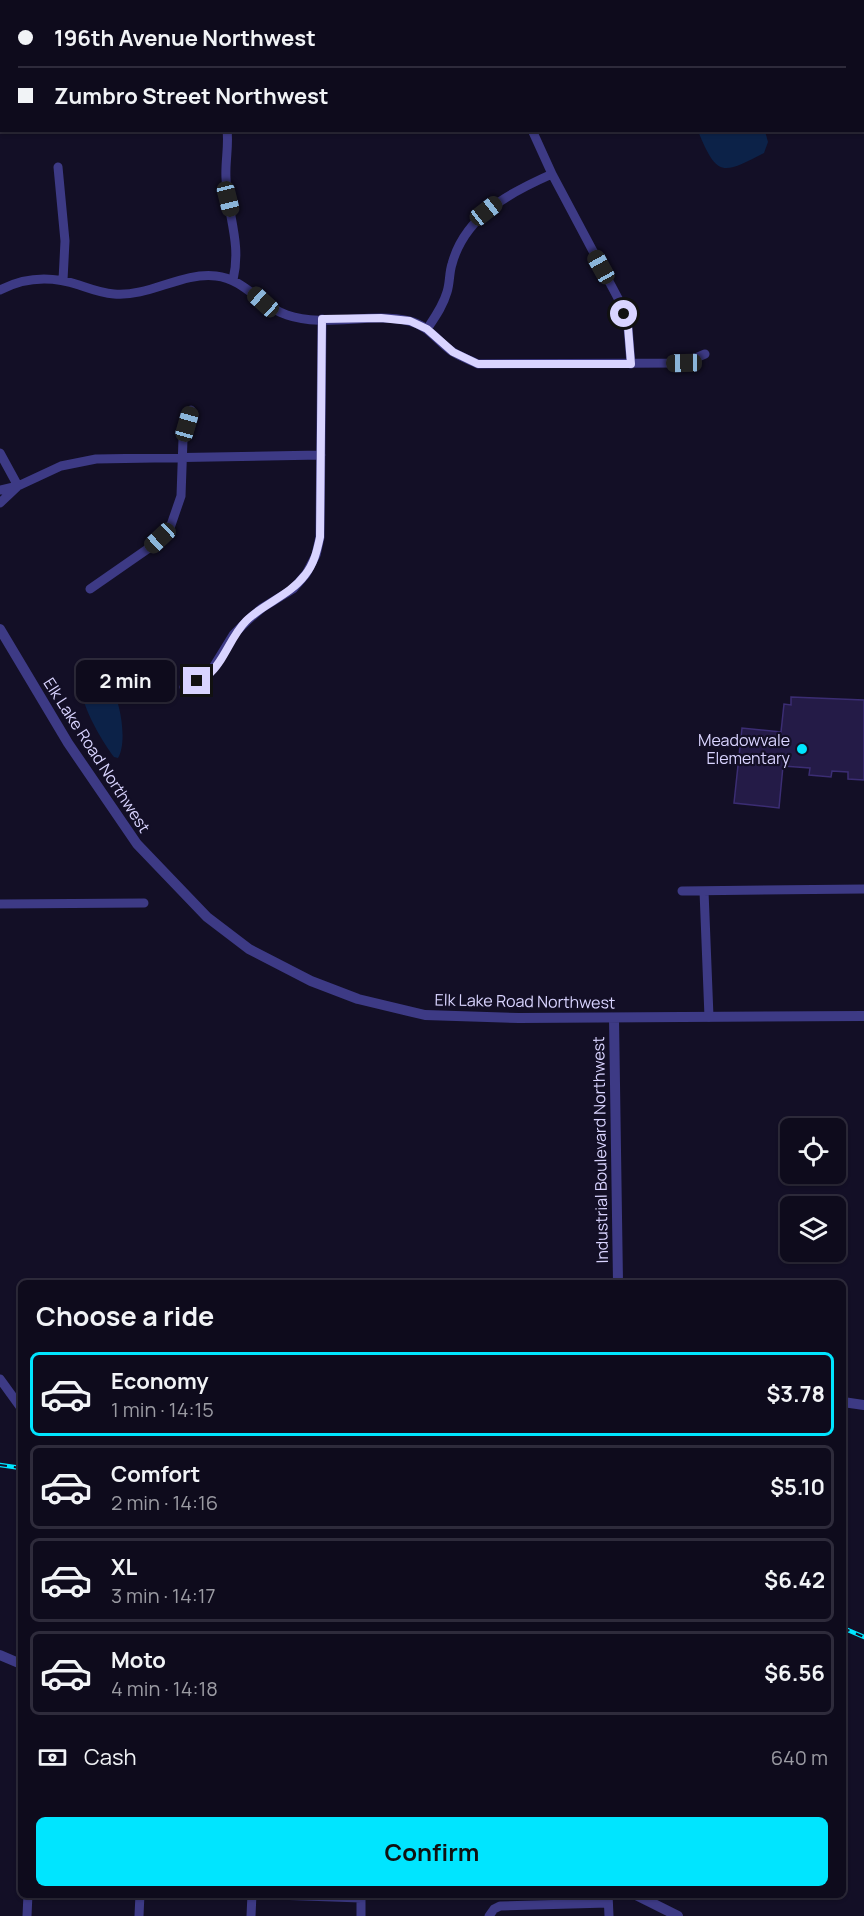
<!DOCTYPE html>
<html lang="en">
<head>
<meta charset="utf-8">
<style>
	body { margin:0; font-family:Manrope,sans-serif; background:#1c1929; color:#f1f3f6; height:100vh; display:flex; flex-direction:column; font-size:22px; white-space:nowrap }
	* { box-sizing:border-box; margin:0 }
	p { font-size:20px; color:#9b9ba3 }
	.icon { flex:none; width:33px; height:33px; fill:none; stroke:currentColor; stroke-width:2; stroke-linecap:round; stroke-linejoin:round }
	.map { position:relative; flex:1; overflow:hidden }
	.panel { position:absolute; left:18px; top:1280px; width:828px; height:618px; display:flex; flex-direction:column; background:#0e0b1c; border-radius:9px; box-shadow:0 2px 4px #0004,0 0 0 2px #2e2b3b }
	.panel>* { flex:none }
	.top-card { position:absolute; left:0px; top:0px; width:864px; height:132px; box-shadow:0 2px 4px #0004,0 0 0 2px #2e2b3b; display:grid; align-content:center; height:132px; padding:0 18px; background:#0e0b1c }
	.buttons { position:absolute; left:780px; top:1118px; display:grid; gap:12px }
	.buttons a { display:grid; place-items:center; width:66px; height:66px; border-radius:9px; background:#0e0b1c; box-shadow:0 2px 4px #0004,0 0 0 2px #2e2b3b; font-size:30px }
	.end { position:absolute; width:27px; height:27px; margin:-14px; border:8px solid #d9d4ff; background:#111; box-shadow:0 0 0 3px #111 }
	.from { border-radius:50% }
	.bubble { position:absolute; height:42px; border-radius:9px; background:#0e0b1c; box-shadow:0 2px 4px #0004,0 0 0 2px #2e2b3b; font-size:20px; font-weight:700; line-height:42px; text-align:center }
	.car { position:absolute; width:18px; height:36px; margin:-18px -9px; border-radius:8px; box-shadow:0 0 4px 2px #0007; background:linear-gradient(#222 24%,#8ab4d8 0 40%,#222 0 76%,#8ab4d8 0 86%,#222 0) }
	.top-card b { display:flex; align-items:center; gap:21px; height:57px; font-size:22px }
	.top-card b+b { border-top:2px solid #2e2b3b }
	.top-card i { width:15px; height:15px; background:#f1f3f6 }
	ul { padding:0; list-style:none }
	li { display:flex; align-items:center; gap:18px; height:84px; margin:0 12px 9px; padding:0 6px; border:3px solid #2e2b3b; border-radius:9px }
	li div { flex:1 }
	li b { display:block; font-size:22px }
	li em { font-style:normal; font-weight:700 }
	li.on { border-color:#00e5ff }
	li>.icon { width:54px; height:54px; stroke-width:1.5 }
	h2 { padding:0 18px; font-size:27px; line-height:72px }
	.pay { display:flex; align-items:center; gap:15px; height:66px; padding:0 18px; font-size:22px }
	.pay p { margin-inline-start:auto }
	.button { display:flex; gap:12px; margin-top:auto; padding:12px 18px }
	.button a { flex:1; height:69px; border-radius:9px; background:#00e5ff; color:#111; font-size:24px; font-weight:700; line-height:69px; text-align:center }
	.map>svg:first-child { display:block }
	.water { fill:#0c2248 }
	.building { fill:#241b47; stroke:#3b2d73; stroke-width:1.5 }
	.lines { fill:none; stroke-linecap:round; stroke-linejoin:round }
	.minor { stroke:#3d3a85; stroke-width:9 }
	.tertiary { stroke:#3d3a85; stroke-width:10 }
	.rail-casing { stroke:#00e5ff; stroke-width:4.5 }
	.rail { stroke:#130f26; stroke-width:2; stroke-dasharray:7; stroke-linecap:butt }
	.route { stroke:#d9d4ff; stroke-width:8 }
	.poi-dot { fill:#00e5ff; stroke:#130f26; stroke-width:2 }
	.labels { text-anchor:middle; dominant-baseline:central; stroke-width:4.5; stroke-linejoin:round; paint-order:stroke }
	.poi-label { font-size:16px; fill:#d9d4ff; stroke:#130f26; text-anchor:end }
	.street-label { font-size:16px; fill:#d9d4ff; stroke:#130f26 }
</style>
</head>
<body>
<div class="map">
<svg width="864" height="1916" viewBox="0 0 864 1916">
	<rect width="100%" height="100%" fill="#130f26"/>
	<!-- water -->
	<path class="water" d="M698,131h67l3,11 -4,11c-42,22 -47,24 -66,-22z
		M87,669c4,1 10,2 14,4 18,13 28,67 17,85l-4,-1c-12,-16 -47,-71 -27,-88z"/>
	<!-- building -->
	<path class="building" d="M791,697l73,3v80l-16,-1v-7l-16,-1 -1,6 -22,-2 1,-7 -27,-2 -4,42 -45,-5 8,-75 39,4 3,-28 7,1z"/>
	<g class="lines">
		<!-- minor -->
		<path class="minor" d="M57,0l1,2
			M476,0v2
			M74,2l2,-2
			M215,2v-2
			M0,49h2
			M227,130c2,16 -2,32 -1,48 1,37 16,64 7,102
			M532,130l20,44 68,128 8,25 3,37
			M58,167l7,74 -2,39
			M0,290c25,-13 52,-14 79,-5 12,4 22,8 35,9 36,3 67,-22 102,-18 29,3 44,30 71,39 38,13 83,-3 122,6 19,4 29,21 44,31 8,5 17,8 25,12l206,-1 21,-9
			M427,329c8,-12 16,-23 20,-37 3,-9 2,-19 5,-28 13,-48 57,-71 100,-90
			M0,453l18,33 43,-20 35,-7 225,-4
			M0,490l18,-4 -18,17
			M90,589l59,-41 22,-23 10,-29 2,-57 8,-29
			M184,687l25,-13 24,-39 15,-15 14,-12 31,-19 13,-15 10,-19 4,-18 2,-218
			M682,891l182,-2
			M704,891l5,126
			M0,904l144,-1
			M0,1379l21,29
			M248,1894l113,4
			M361,1894v22
			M608,1894l1,22
			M27,1916l1,-22
			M139,1916l1,-22
			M251,1916l1,-22
			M489,1916l5,-7 6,-3 108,-3"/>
		<!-- tertiary -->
		<path class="tertiary" d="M0,629l68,114 69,101 70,73 42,32 62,32 47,18 67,16 94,3 345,-2
			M614,1018l4,264
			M843,1402l21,3
			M0,1655l21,9
			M634,1894l44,22"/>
		<!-- rail casing -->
		<g class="rail-casing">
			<path id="rail" d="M0,1465l21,3
				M843,1628l21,9"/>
		</g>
		<!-- rail -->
		<use href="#rail" class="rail"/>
	</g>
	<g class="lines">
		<!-- route -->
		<path class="route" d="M197,681c3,-2 9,-4 12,-7 14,-11 22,-38 37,-53 18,-18 43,-25 59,-46 9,-11 12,-24 15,-38l2,-218 59,-1 29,3 17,8 26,23 25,12h153l-3,-37 -4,-13"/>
	</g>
	<!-- markers -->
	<circle class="poi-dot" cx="802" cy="749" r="6"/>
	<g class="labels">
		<!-- poi labels -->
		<g class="poi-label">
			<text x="790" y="740">Meadowvale<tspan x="790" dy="18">Elementary</tspan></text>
		</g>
		<!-- street labels -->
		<g class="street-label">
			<text transform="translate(97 755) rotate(57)">Elk Lake Road Northwest</text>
			<text transform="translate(525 1001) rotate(1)">Elk Lake Road Northwest</text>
			<text transform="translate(600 1150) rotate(-91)">Industrial Boulevard Northwest</text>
		</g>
	</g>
</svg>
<div class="buttons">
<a><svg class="icon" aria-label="locate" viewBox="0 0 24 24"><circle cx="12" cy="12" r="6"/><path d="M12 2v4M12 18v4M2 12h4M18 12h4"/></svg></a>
<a><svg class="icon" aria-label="layers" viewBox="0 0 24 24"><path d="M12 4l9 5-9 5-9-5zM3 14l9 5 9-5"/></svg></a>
</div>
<i class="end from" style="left:624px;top:314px"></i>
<i class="end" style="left:197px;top:681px"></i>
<div class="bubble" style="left:76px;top:660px;width:99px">2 min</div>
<i class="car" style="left:228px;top:199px;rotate:166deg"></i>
<i class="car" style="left:486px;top:211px;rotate:52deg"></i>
<i class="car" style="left:601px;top:267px;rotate:331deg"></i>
<i class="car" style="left:263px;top:302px;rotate:312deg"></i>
<i class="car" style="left:684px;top:363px;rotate:269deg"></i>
<i class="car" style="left:187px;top:424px;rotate:16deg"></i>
<i class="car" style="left:160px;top:538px;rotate:227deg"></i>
<div class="top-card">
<b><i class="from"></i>196th Avenue Northwest</b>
<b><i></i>Zumbro Street Northwest</b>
</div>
<section class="panel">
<h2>Choose a ride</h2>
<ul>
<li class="on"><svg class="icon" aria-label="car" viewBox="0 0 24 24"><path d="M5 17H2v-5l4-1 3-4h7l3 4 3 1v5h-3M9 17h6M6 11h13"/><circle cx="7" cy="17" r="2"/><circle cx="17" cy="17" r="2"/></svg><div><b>Economy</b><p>1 min · 14:15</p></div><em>$3.78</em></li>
<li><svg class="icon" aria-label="car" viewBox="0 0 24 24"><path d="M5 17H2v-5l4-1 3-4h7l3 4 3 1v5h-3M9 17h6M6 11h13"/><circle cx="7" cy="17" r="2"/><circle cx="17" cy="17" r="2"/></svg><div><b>Comfort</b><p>2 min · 14:16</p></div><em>$5.10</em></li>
<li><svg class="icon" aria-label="car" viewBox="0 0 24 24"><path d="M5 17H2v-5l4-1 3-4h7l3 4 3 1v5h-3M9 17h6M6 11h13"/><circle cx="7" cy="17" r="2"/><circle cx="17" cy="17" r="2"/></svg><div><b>XL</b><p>3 min · 14:17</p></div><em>$6.42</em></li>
<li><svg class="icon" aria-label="car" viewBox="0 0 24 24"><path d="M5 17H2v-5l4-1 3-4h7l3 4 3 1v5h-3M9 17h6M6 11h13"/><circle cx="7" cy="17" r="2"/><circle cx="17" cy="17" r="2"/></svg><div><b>Moto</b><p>4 min · 14:18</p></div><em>$6.56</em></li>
</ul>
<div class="pay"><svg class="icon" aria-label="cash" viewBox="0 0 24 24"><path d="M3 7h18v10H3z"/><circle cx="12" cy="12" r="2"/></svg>Cash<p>640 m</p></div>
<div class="button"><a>Confirm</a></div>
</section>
</div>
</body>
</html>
